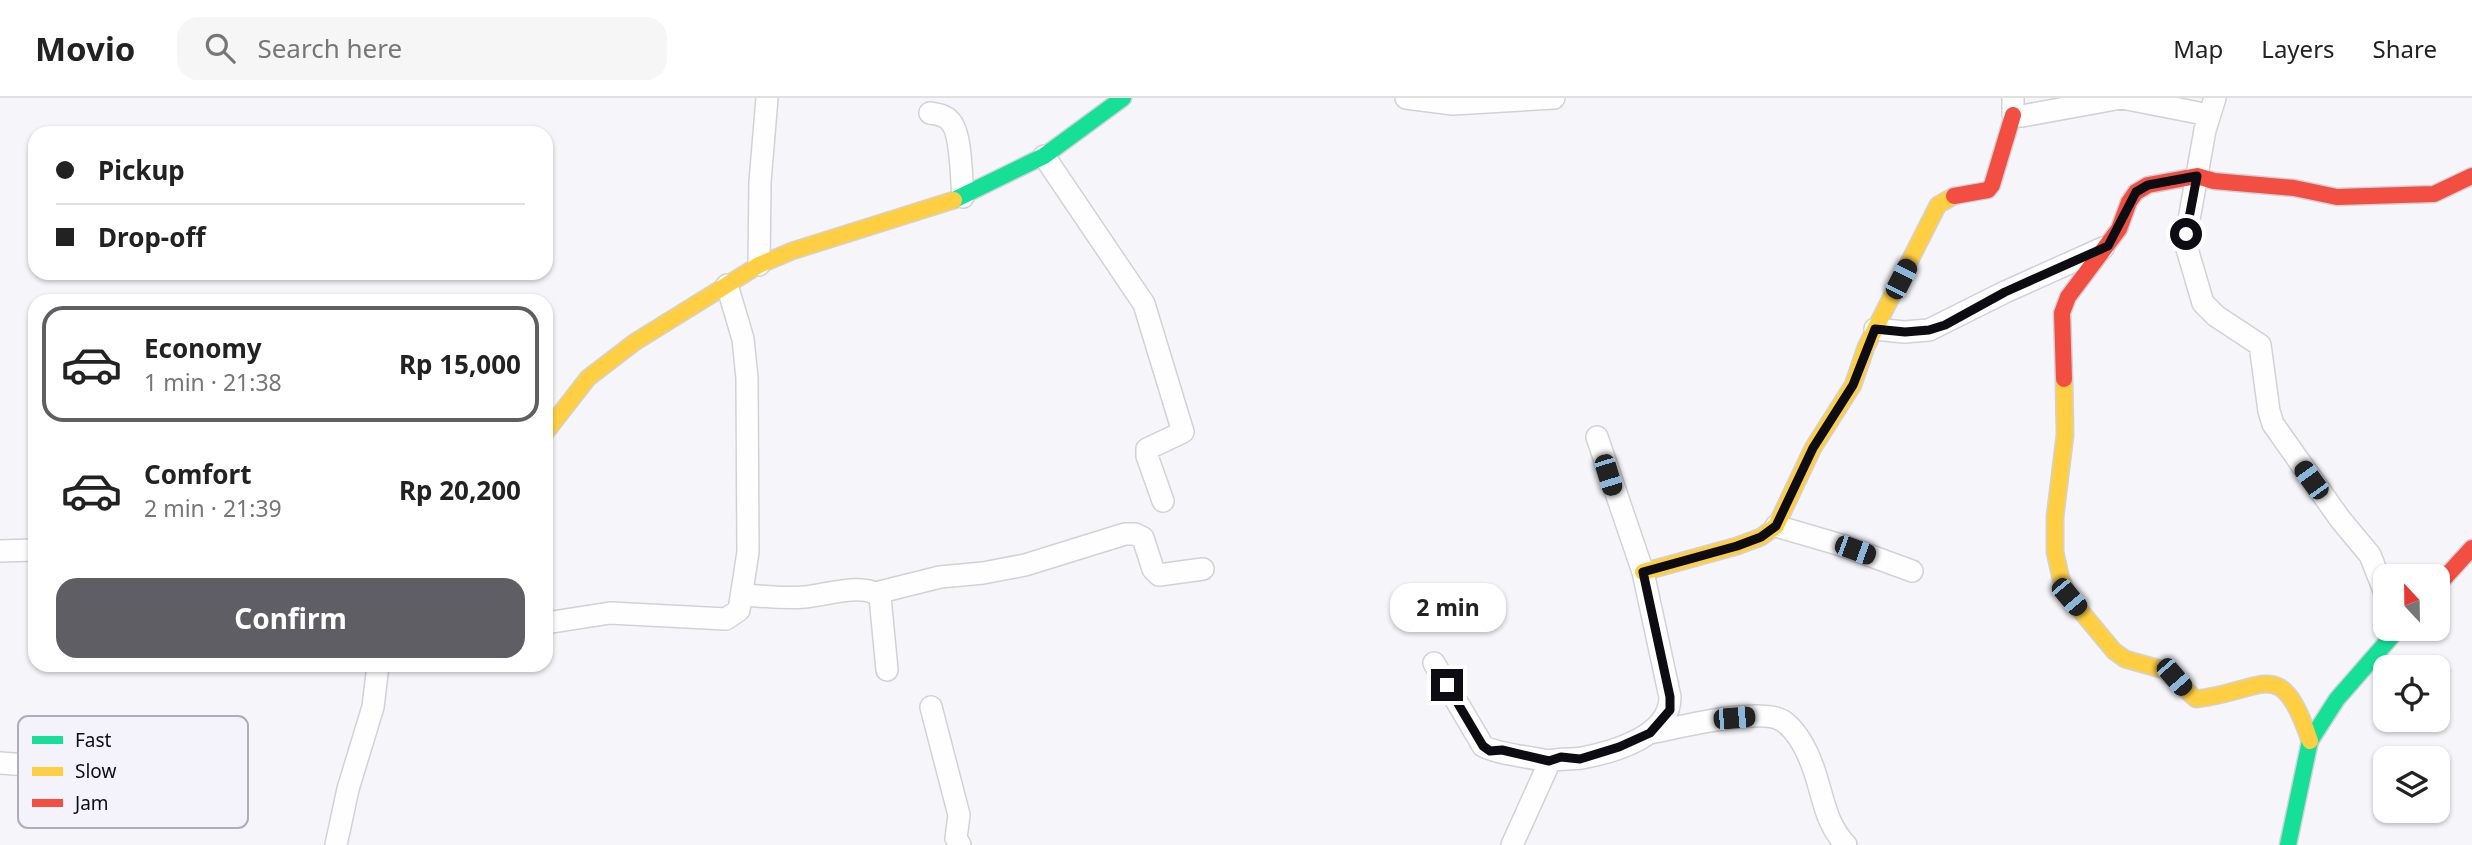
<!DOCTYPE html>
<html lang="en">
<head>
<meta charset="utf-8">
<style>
	body { margin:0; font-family:"Noto Sans",sans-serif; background:#f6f6f6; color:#222; height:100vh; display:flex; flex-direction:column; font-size:26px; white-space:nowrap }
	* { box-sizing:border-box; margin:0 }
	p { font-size:23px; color:#767676 }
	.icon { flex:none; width:38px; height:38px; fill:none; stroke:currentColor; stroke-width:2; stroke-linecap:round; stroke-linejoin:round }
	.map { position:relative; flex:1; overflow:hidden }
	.panel { position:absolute; left:28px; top:196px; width:525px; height:378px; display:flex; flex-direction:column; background:#fff; border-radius:21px; box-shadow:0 2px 5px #0004 }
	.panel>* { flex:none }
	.top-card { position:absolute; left:28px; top:28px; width:525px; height:154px; border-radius:21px; box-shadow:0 2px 5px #0004; display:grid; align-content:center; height:154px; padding:0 28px; background:#fff }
	.needle { width:46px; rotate:338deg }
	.controls { position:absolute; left:2373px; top:466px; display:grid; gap:14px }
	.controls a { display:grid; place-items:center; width:77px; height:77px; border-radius:14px; background:#fff; box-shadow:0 2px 5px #0004; font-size:35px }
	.end { position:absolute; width:32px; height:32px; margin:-16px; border:9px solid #0d0c13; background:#fff; box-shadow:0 0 0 4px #fff }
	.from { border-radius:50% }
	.bubble { position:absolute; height:49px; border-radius:21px; background:#fff; box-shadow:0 2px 5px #0004; font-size:23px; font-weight:700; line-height:49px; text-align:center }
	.car { position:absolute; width:21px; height:42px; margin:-21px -10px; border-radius:9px; box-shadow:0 0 5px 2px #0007; background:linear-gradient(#222 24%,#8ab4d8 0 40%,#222 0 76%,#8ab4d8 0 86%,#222 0) }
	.top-card b { display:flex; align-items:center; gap:24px; height:66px; font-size:26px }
	.top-card b+b { border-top:2px solid #e0e0e0 }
	.top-card i { width:18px; height:18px; background:#222 }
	ul { padding:12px 0 0; list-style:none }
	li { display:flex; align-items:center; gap:21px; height:116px; margin:0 14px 10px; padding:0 14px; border:4px solid transparent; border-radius:21px }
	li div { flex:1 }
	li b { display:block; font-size:26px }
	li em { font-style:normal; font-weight:700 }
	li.selected { border-color:#5e5e64 }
	li>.icon { width:63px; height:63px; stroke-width:1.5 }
	.button { display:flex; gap:14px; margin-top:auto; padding:14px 28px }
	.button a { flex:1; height:80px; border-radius:21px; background:#5e5e64; color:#fff; font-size:28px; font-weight:700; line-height:80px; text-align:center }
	header { display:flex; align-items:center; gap:42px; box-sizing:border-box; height:98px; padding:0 35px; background:#fff; border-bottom:2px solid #e0e0e0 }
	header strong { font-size:33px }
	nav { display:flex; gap:38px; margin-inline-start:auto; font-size:24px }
	.search { width:490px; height:63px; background:#f6f6f6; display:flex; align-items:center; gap:18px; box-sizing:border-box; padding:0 24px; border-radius:21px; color:#767676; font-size:26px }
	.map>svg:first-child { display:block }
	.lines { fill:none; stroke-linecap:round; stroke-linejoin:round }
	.street-casing { stroke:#d2d1d8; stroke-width:24 }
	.fast-casing { stroke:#d2d1d8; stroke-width:19 }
	.slow-casing { stroke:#d2d1d8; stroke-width:19 }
	.jam-casing { stroke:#d2d1d8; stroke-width:19 }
	.street { stroke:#fefefe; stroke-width:21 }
	.fast { stroke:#16e098; stroke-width:16 }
	.slow { stroke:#ffcf43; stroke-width:16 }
	.jam { stroke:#f24e42; stroke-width:16 }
	.route { stroke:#0d0c13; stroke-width:9 }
	.key { fill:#f4f3fc; stroke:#afaeb6; stroke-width:2 }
	.key-label { font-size:19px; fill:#0d0c13 }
</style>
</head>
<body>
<header>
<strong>Movio</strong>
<div class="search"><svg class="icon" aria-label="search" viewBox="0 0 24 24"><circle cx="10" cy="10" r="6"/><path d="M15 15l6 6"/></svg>Search here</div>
<nav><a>Map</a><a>Layers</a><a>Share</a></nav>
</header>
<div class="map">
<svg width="2472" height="747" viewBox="0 0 2472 747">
	<rect width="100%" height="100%" fill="#f5f5fa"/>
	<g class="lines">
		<!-- street casing -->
		<g class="street-casing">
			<path id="street" d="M1406,0l47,6 101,-6
				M2013,0v17l9,1 99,-18
				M2122,0l87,17
				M2215,0l-10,32 -20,112 18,61 13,13 44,29 9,66 4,13 67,95 30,36 15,38
				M930,15c7,1 15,2 20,8 12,12 11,58 13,76
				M1044,58l100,148 39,128 -36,17v7l16,45
				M759,167l1,-83 7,-84
				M1875,231l29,3 25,-2 76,-38 98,-44
				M1776,428l65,19 71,26
				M0,453l35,-1
				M876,495l64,-16 43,-4 42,-8 100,-31h10l8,4 10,31 6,6 44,-6
				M742,497c21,1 42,4 62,2 20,-1 61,-16 76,0l7,73
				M546,525l64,-10 116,6 13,-9 9,-58 -1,-174 -4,-39 -16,-54
				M1434,565l49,83c11,7 50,12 67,15
				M931,609l28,108 -3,23 4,7
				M1650,635c26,-5 111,-27 133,-12 17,12 27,36 33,55 8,26 11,49 30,69
				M0,665l107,8 62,10
				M336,747l12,-56 25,-82 5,-42
				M1512,747l38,-84c11,-3 21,-1 32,-3 32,-6 88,-22 88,-61l-27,-125 -46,-135"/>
		</g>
		<!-- fast casing -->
		<g class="fast-casing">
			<path id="fast" d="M954,102l90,-44 79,-58
				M2288,747l22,-104 27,-42 62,-71"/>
		</g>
		<!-- slow casing -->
		<g class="slow-casing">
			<path id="slow" d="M2064,281l1,56 -10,82v35l6,27 8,18 45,54 11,8 39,11 32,29c68,-7 84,-47 114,42
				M546,334l42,-54 47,-36 124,-77 33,-14 162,-51
				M1643,474l94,-26 24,-9 15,-11 37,-78 40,-63 13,-38 72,-142 16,-9"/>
		</g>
		<!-- jam casing -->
		<g class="jam-casing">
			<path id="jam" d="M1954,98l34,-6 4,-5 21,-70
				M2064,281l-2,-66 6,-16 51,-68 10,-27 7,-10 12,-7 49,-9 17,5 80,7 43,9 97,-3 38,-18
				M2438,487l34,-37"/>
		</g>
		<!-- street -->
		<use href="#street" class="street"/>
		<!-- fast -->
		<use href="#fast" class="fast"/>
		<!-- slow -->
		<use href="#slow" class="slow"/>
		<!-- jam -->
		<use href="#jam" class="jam"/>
	</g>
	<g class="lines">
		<!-- route -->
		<path class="route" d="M1447,587l36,61 7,5 12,-1 47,11 12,-4 19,2 39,-12 31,-14 20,-23v-13l-27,-125 94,-26 24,-9 15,-11 37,-78 40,-63 22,-56 30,3 24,-2 16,-5 60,-33 103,-46 28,-54 12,-7 49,-9 -11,58"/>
	</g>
	<!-- legend -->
	<rect x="18" y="618" width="230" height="112" rx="10" class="key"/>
	<rect x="32" y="638" width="31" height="8" fill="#16e098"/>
	<rect x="32" y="669" width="31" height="9" fill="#ffcf43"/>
	<rect x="32" y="701" width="31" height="8" fill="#f24e42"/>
	<g class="key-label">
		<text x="75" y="649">Fast</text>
		<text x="75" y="680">Slow</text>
		<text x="75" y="712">Jam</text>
	</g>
</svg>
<div class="controls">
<a><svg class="needle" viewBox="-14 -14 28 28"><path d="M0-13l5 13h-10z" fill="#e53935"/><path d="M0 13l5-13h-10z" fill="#767676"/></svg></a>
<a><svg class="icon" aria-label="locate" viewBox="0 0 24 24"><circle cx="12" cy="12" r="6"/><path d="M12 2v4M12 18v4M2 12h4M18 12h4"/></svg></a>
<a><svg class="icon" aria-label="layers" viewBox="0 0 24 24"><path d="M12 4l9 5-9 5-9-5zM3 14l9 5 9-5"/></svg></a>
</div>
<i class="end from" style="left:2186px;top:136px"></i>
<i class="end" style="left:1447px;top:587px"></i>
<div class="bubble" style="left:1390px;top:485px;width:116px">2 min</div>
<i class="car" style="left:1901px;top:181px;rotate:27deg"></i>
<i class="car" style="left:1608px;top:377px;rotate:163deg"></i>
<i class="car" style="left:2311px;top:382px;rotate:324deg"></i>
<i class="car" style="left:1855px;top:452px;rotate:110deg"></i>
<i class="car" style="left:2069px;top:499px;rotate:140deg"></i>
<i class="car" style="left:2174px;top:579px;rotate:139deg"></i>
<i class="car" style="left:1734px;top:620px;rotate:85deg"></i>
<div class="top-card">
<b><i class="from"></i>Pickup</b>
<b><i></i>Drop-off</b>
</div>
<section class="panel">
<ul>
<li class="selected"><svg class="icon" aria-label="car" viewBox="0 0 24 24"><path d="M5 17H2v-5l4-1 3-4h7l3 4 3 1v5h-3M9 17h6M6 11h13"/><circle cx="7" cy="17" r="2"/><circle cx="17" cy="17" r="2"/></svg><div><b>Economy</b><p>1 min · 21:38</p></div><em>Rp 15,000</em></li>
<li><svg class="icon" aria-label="car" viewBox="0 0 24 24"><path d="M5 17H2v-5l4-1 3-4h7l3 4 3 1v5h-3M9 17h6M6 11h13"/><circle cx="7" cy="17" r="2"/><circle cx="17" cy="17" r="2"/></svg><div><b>Comfort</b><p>2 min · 21:39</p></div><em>Rp 20,200</em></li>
</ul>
<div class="button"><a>Confirm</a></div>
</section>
</div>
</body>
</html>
